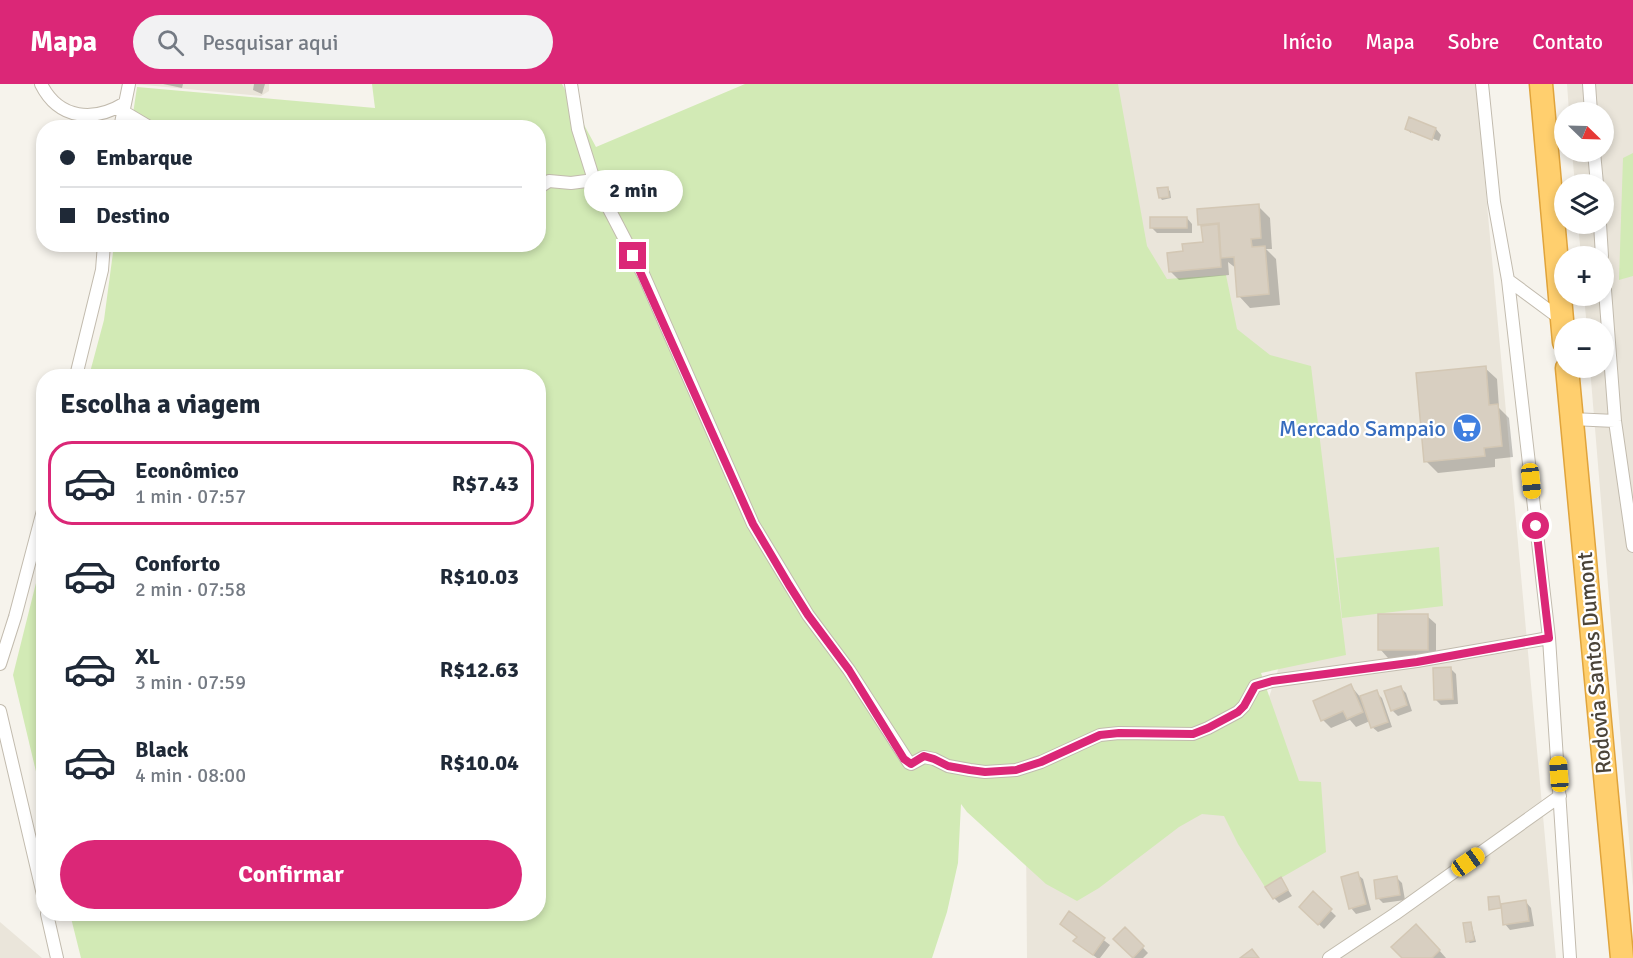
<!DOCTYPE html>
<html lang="pt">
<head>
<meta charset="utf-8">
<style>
	body { margin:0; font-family:Signika,sans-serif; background:#f2f2f3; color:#1f2937; height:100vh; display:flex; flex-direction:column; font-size:22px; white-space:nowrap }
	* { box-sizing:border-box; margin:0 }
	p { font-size:20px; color:#747a83 }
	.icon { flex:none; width:33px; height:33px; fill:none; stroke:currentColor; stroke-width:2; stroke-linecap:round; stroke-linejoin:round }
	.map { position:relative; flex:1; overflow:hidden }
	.drawer { position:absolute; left:36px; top:285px; width:510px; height:552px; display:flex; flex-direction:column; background:#fff; border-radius:24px; box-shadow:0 3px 9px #0003 }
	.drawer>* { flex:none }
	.top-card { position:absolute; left:36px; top:36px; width:510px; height:132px; border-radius:24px; box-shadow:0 3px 9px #0003; display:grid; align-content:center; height:132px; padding:0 24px; background:#fff }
	.needle { width:39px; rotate:113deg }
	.buttons { position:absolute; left:1554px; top:18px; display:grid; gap:12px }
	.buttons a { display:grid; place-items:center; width:60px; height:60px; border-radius:50%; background:#fff; box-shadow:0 3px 9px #0003; font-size:30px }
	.end { position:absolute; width:27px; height:27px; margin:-14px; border:8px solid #db2777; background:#fff; box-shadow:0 0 0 3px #fff }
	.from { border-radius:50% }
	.bubble { position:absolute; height:42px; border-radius:21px; background:#fff; box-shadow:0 3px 9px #0003; font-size:20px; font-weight:700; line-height:42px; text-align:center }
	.car { position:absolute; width:18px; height:36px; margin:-18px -9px; border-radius:8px; box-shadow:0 0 4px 2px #0007; background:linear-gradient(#f5c518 24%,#345 0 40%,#f5c518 0 76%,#345 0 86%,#f5c518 0) }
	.top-card b { display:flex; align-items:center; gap:21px; height:57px; font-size:22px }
	.top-card b+b { border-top:2px solid #e0e1e3 }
	.top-card i { width:15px; height:15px; background:#1f2937 }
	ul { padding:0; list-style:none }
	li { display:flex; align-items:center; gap:18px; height:84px; margin:0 12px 9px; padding:0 12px; border:3px solid transparent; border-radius:24px }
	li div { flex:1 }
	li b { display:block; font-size:22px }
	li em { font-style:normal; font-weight:700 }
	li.active { border-color:#db2777 }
	li>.icon { width:54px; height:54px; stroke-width:1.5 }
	h2 { padding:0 24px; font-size:27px; line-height:72px }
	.cta { display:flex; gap:12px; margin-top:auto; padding:12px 24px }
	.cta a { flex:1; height:69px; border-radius:36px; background:#db2777; color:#fff; font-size:24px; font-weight:700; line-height:69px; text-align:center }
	header { display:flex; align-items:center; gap:36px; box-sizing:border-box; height:84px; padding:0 30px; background:#db2777; color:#fff }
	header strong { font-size:28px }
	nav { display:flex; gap:33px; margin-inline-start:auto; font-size:21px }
	.search { width:420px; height:54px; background:#f2f2f3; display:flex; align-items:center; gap:15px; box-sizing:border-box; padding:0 21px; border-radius:33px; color:#747a83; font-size:22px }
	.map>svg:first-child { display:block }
	.residential { fill:#eae5da }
	.green { fill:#d2eab5 }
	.shadow { fill:#0003 }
	.building { fill:#d8cfc1; stroke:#d3c7b4; stroke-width:1.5 }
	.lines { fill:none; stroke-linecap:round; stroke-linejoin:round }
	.street-casing { stroke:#c2bbae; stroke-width:14 }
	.highway-casing { stroke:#e0a43c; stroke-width:25 }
	.street { stroke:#fff; stroke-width:12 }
	.highway { stroke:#ffcf6e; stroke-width:22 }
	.route { stroke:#db2777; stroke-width:8 }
	.labels { text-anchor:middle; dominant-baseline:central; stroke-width:4.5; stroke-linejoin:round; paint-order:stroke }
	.shop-label { font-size:22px; fill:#366cbe; stroke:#fff; text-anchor:end }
	.street-label { font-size:22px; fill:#4b4439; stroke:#fff }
</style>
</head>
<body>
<header>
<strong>Mapa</strong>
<div class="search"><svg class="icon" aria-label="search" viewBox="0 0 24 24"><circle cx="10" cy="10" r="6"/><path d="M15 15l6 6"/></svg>Pesquisar aqui</div>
<nav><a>Início</a><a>Mapa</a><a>Sobre</a><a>Contato</a></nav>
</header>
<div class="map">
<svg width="1633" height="874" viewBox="0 0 1633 874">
	<rect width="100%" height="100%" fill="#f6f3ec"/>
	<!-- residential -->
	<path class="residential" d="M134,0h135v7l-8,5z
		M1087,0h389l80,874h-529l-1,-121 229,-97 37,-113 -44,-101z
		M1567,0h66v803l-43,-519h14v-40h-17l-3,-32h20v-40h-23l-3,-32h26v-40h-29l-3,-32h32v-40h-35z
		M0,838l42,36h-42z"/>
	<!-- green -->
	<path class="green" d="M372,0h190l34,63 149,-63h373l29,162 20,33 59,-4 11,54 33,26 41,11 35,289 -85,18 38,108 22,1 5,70 -61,35 -27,-43 -14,-28 -22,-2 -23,13 -80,61 -22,13 -31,-17 -79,-72 -6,-8 -3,59 -11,49 -15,46h-851l-11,-44h468v-538h-449l15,-56 10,-75 424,-1v-116l-407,-1 6,-40 238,21z
		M1633,69v123l-14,4 4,-122z
		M1439,463l4,59 -101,12 -6,-60z
		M43,471h1l-1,246 -30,-126z"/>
	<!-- shadow -->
	<path class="shadow" d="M163,0h20l-1,4z
		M254,0h11l-3,10 -9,-4z
		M1410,35l26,10 5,6 -2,6 -28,-11v3l-5,-5z
		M1167,105l3,2 1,7 -9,2 -2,-3z
		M1258,122l12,12 2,31h-6l10,10 4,46 -30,3 -11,-12 -2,-27 -9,-7 1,13 -50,5 -9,-9 14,-18 20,-10 -1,-16 -3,-3z
		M1187,134l5,6v9h-35l-6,-6z
		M1485,284l12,11 2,29 10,10 4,39 -18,2v8l-57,6 -12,-12z
		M1427,532l9,8v34h-48l-8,-9z
		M1451,585l5,5 2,30 -17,1 -5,-5z
		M1351,602l10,12 15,-6 6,6 10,29 -14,5 -6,-5 -2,-6 -14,6 -6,-7 -19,8 -8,-8z
		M1400,603l6,6 6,18 -14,5 -6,-6z
		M1357,790l6,5 8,31 -15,4 -5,-6z
		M1397,794l5,5 3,17 -22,3 -5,-5z
		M1281,795l11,17 -13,7 -5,-5z
		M1313,810l23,22 -12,13 -23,-22z
		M1526,818l5,6 3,18 -24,4 -5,-6z
		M1069,829l41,32 -10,13h-3l-16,-12 -6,-5 3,-4 -16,-13z
		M1470,840l2,2 4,16 -6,1 -3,-2z
		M1125,845l23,24 -5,5h-10l-18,-19z
		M1425,850l21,24h-42z"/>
	<!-- building -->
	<path class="building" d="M1409,33l27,11 -4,12 -27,-11z
		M1168,103l1,10 -10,1 -2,-10z
		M1259,120l2,34 -10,1 1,8 13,-1 4,48 -32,3 -3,-40 -13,1 -2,-35 -21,2 -1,-16z
		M1150,133h37v11h-37z
		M1218,140l3,43 -52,5 -2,-19 16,-2 -1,-7 21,-2 -2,-16z
		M1486,282l3,39 9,-1 4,42 -18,2 1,8 -61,6 -8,-89z
		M1378,530h50v36h-50z
		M1451,583l2,32 -19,1 -1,-32z
		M1351,600l12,28 -16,7 -4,-8 -22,10 -8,-20z
		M1401,602l6,19 -16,6 -7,-20z
		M1377,606l11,32 -17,6 -11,-32z
		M1358,788l8,32 -17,5 -8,-32z
		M1397,792l3,19 -24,4 -2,-19z
		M1281,793l7,13 -15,9 -8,-12z
		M1313,807l19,18 -14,16 -19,-18z
		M1499,812l2,12 -12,2 -1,-13z
		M1526,816l3,21 -26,4 -2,-21z
		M1069,827l36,27 -12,17 -20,-14 4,-4 -17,-13z
		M1471,838l3,18 -8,2 -3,-19z
		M1416,840l24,26 -8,8h-30l-11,-11z
		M1125,843l19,19 -11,12 -20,-19z
		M1252,865l7,9h-19z"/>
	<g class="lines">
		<!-- street casing -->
		<g class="street-casing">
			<path id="street" d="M41,0c18,36 53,38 84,19
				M571,0l7,45 16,51 50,96 109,248 55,91 41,55 60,93 2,1 13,-7 10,2 14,7 22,4 15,2 31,-2 25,-8 59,-27 19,-2 74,1 15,-6 30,-16 6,-6 11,-20 17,-5 145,-20 132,-23
				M1482,0l12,118 14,78 54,40
				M1589,0l2,28
				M124,28l27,16
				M120,44l9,-44
				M1594,68l3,32
				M538,104l11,-7 22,2 23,-3
				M1600,140l2,32
				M1604,193l11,144 18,125
				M1508,196l41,358 21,320
				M76,292l26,-106 2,-26
				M1572,335l43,2
				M0,580l15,-47 29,-110
				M0,627l44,188
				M47,830l10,44
				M1329,874l66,-44 165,-118"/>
		</g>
		<!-- highway casing -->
		<g class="highway-casing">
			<path id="highway" d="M1541,0l23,258
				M1567,284l55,590"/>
		</g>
		<!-- street -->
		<use href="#street" class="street"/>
		<!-- highway -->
		<use href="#highway" class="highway"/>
	</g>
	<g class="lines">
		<!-- route -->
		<path class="route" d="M633,172l120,268 36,61 19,30 41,55 55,89 7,5 13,-8 10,3 14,7 22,4 15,2 31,-2 25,-8 59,-27 19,-2 74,1 15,-6 30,-16 6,-6 11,-20 17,-5 145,-19 132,-24 -13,-112"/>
	</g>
	<!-- icons -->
	<defs>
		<g id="supermarket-disc" transform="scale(1.5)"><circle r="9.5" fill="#3f7fe0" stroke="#fff"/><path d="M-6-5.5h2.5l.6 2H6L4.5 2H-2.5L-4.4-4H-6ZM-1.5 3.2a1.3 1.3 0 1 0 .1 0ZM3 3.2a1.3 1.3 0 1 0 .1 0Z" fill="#fff"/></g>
	</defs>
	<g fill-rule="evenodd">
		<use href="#supermarket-disc" x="1467" y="344"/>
	</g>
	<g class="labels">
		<!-- shop labels -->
		<g class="shop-label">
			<text x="1446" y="344">Mercado Sampaio</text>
		</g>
		<!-- street labels -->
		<g class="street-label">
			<text transform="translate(1594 579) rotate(-95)">Rodovia Santos Dumont</text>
		</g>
	</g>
</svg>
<div class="buttons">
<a><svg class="needle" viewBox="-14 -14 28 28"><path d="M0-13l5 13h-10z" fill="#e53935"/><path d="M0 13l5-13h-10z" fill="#747a83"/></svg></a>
<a><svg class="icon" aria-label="layers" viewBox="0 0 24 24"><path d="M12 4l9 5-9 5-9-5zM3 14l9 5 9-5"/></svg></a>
<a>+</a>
<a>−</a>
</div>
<i class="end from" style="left:1536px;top:442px"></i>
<i class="end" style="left:633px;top:172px"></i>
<div class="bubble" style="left:584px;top:86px;width:99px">2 min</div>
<i class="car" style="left:1531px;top:397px;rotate:174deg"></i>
<i class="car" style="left:1559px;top:690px;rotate:356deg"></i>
<i class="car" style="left:1468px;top:778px;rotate:55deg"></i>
<div class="top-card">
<b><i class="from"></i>Embarque</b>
<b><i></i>Destino</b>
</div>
<section class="drawer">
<h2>Escolha a viagem</h2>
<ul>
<li class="active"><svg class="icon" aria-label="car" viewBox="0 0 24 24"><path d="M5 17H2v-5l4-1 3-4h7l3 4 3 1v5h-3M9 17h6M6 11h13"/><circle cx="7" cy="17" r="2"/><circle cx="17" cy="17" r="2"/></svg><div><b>Econômico</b><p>1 min · 07:57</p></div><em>R$7.43</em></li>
<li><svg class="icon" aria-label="car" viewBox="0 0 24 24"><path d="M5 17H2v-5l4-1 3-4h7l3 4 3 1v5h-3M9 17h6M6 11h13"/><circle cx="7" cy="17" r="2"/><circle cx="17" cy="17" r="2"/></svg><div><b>Conforto</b><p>2 min · 07:58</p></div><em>R$10.03</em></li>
<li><svg class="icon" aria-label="car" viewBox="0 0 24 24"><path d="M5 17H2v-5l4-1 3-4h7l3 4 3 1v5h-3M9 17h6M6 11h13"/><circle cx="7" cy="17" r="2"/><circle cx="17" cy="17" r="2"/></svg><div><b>XL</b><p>3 min · 07:59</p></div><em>R$12.63</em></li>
<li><svg class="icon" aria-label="car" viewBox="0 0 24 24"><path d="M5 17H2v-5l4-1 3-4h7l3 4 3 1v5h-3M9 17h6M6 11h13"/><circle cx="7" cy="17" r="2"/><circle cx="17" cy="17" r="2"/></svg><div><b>Black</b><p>4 min · 08:00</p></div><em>R$10.04</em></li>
</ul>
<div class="cta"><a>Confirmar</a></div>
</section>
</div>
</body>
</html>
